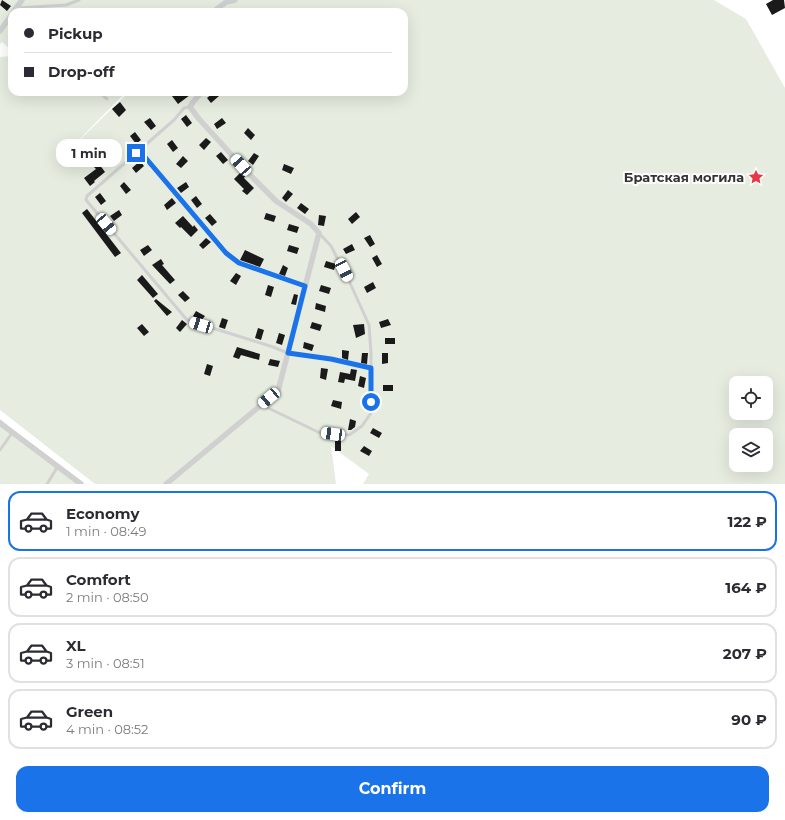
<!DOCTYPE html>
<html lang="en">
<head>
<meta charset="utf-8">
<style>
	body { margin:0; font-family:Montserrat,sans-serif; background:#f7f7f7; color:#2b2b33; height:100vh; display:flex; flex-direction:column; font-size:15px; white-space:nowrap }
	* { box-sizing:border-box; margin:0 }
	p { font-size:13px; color:#7c7c81 }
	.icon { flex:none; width:22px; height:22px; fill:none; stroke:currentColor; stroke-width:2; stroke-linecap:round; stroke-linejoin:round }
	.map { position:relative; height:484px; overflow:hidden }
	.drawer { display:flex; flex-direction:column; background:#fff; flex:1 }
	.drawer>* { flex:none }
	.banner { position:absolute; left:8px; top:8px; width:400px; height:88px; border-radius:12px; box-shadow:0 4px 16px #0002; display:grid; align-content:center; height:88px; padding:0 16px; background:#fff }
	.fabs { position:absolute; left:729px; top:376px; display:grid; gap:8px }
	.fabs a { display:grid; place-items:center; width:44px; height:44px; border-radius:8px; background:#fff; box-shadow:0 4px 16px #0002; font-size:20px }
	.end { position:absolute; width:18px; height:18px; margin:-9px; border:5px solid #1a73e8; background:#fff; box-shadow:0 0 0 2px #fff }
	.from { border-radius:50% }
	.bubble { position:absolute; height:28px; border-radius:12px; background:#fff; box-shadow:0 4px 16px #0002; font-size:13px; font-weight:700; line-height:28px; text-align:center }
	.car { position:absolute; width:12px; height:24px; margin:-12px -6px; border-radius:5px; box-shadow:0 0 3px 1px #0007; background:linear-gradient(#fff 24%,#345 0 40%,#fff 0 76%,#345 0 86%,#fff 0) }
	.banner b { display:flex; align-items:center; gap:14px; height:38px; font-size:15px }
	.banner b+b { border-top:1px solid #e1e1e2 }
	.banner i { width:10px; height:10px; background:#2b2b33 }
	ul { padding:7px 0 0; list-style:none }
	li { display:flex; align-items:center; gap:12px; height:60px; margin:0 8px 6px; padding:0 8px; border:2px solid #e1e1e2; border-radius:12px }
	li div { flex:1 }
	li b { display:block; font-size:15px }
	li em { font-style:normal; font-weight:700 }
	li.selected { border-color:#1a73e8 }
	li>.icon { width:36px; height:36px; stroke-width:1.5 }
	.action { display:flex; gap:8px; margin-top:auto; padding:8px 16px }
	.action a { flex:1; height:46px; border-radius:12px; background:#1a73e8; color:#fff; font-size:16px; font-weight:700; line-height:46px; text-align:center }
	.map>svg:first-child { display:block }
	.green { fill:#e6ecdf; fill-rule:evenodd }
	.building { fill:#1a1a1a }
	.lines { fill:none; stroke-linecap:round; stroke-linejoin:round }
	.service { stroke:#d0d0d0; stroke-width:3 }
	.minor { stroke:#d0d0d0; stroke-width:5.5 }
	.route { stroke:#1a73e8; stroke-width:5 }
	.labels { text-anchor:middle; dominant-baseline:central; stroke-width:4; stroke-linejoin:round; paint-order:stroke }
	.poi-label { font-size:13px; font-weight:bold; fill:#333; stroke:#fff; text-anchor:end }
</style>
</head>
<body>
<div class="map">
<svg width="785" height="484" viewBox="0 0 785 484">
	<rect width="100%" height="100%" fill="#fff"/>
	<!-- green -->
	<path class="green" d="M0,0h714l32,19 39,69v396h-422l6,-10 -38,-28 5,38h-241l-95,-74v-353l12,-1v36h114l-67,68 70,-68h275v-80h-392v39l-10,-9 -2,2zM736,383h30v30h-30zM736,435h30v30h-30z
		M0,419l80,65h-80z"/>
	<!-- building -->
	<path class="building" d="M2,0l9,6 -4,5 -7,-6z
		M773,0h11l1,8 -13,7 -6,-11z
		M178,92h16l-16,12 -6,-8z
		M214,92l5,4 -8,7 -4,-5z
		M120,102l6,8 -7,7 -7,-8z
		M186,115l6,8 -5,4 -6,-8z
		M150,118l6,8 -5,4 -7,-8z
		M222,118l4,5 -9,6 -3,-5z
		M248,128l7,7 -4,5 -7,-7z
		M135,132l6,8 -5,4 -6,-8z
		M206,138l5,4 -7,8 -5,-5z
		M172,140l6,8 -5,4 -6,-8z
		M221,152l7,8 -5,4 -7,-8z
		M254,153l5,3 -6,9 -5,-4z
		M183,156l5,5 -7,7 -5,-4z
		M140,161l4,5 -8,7 -4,-5z
		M99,164l6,8 -11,9 1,1 -5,4 -6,-8 12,-9 -2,-2z
		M284,164l10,4 -3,6 -9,-4z
		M241,172l4,4 -1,2 10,10 -7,7 -5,-4 2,-2 -10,-10z
		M124,182l7,8 -5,4 -6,-8z
		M186,182l3,5 -8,6 -4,-5z
		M288,190l5,4 -7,8 -4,-4z
		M100,193l6,8 -5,4 -6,-8z
		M196,196l6,8 -5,4 -6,-8z
		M172,198l4,5 -9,7 -3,-5z
		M301,203l8,6 -4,5 -8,-6z
		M87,209l34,44 -6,4 -33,-44z
		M119,210l3,5 -8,6 -4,-5z
		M356,212l4,5 -8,7 -4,-5z
		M266,213l10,3 -2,6 -10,-3z
		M210,214l7,8 -5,4 -7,-8z
		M319,215l7,1 -2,10 -6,-1z
		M183,216l10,11 1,-2 4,5 -7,7 -10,-10 -1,1 -5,-5z
		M289,224l10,3 -2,6 -10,-3z
		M370,235l5,9 -5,3 -6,-9z
		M206,238l5,4 -8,7 -4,-4z
		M352,244l3,6 -9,4 -3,-5z
		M148,245l4,5 -8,6 -4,-6z
		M289,245l10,3 -2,6 -10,-3z
		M245,250l19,9 -4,8 -20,-7z
		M377,255l5,9 -5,3 -5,-9z
		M161,259l3,5 -2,1 13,15 -5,4 -18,-19z
		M326,261l10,3 -2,6 -10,-3z
		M283,265l5,3 -3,8 -6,-2z
		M236,273l5,3 -5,9 -6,-4z
		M142,275l16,19 -5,4 -16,-18z
		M373,282l3,6 -9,5 -3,-6z
		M268,285l6,2 -3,10 -6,-2z
		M321,285l10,3 -2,6 -10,-3z
		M183,291l7,7 -5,4 -7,-7z
		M294,294l4,1 -2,10 -5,-1z
		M156,299l16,13 -5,4 -13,-15z
		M316,303l10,3 -1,6 -10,-3z
		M196,311l9,5 -4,5 -8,-5z
		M222,318l6,2 -3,9 -6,-2z
		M388,319l3,6 -10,3 -2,-6z
		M182,320l5,4 -7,8 -4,-4z
		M312,322l10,3 -2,6 -10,-3z
		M142,324l7,8 -5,4 -7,-8z
		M364,324l1,10 -9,4 -3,-13z
		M258,328l6,2 -3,10 -6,-2z
		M279,333l6,2 -3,10 -6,-2z
		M385,338h10v6h-10z
		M304,342l10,3 -2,6 -9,-3z
		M237,347l23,7 -1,6 -18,-5 -2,4 -6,-2z
		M342,350l7,1 -1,9 -6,-2z
		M362,353h6l-1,11 -6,-1z
		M382,353h6v10l-6,1z
		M270,359l10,2 -2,6 -10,-2z
		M207,364l6,2 -3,10 -6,-2z
		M321,368l7,1 -2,11 -6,-2z
		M351,369l6,1 -2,11 -10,-2 -1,4 -6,-1 2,-10 10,2z
		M360,376l6,2 -2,10 -6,-2z
		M383,385h10v6h-10z
		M333,400l9,2 -1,7 -10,-3z
		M350,419l6,2 -1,6 -4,3h-3z
		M373,428l9,5 -3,5 -9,-5z
		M335,441h6v10h-6z
		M364,446l8,5 -3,5 -9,-5z"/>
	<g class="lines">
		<!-- service -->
		<path class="service" d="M17,8l49,-3 13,-5
			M99,92l8,7
			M267,92l2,2
			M190,107l-6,1 -10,12 -87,76 -1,4 101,120 86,27 15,6 43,6 40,9
			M139,150l87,103 13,10 66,23
			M262,405l56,27 15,2 16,1 13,-9 9,-13v-60l-2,-28 -19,-42 -19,-37 -12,-13
			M0,450l12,-17
			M47,484l11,-18"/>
		<!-- minor -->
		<path class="minor" d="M13,12l9,-12
			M213,12l13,-10 9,-2
			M0,31l12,-17
			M0,423l81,61
			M166,484l112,-93 41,-158 -8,-9 -35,-23 -25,-25 -52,-57 -9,-12 3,-5 9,-10"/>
	</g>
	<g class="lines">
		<!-- route -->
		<path class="route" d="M136,153l3,-3 87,103 13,10 66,23 -17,67 43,6 40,9v34"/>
	</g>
	<!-- icons -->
	<defs>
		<g id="sight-bare" transform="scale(1.2)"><path d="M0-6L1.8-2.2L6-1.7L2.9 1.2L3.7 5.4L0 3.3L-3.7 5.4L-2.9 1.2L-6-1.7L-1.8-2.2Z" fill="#e63946" stroke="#fff" stroke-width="2.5" paint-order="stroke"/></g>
	</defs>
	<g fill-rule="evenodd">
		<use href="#sight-bare" x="756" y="177"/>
	</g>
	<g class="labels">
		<!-- poi labels -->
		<g class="poi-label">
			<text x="744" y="177">Братская могила</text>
		</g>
	</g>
</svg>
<div class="fabs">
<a><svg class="icon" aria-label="locate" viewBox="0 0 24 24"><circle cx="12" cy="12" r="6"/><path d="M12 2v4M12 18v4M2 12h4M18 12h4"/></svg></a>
<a><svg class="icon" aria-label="layers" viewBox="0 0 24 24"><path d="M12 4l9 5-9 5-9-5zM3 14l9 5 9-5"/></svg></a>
</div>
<i class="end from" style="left:371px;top:402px"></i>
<i class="end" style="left:136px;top:153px"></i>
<div class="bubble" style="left:56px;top:139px;width:66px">1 min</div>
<i class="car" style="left:241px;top:165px;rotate:318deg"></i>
<i class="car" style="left:106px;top:224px;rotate:140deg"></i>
<i class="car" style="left:344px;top:270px;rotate:153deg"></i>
<i class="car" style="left:201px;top:325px;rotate:287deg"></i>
<i class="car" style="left:269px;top:398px;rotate:230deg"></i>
<i class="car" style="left:333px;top:434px;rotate:278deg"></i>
<div class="banner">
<b><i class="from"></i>Pickup</b>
<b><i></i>Drop-off</b>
</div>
</div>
<section class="drawer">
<ul>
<li class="selected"><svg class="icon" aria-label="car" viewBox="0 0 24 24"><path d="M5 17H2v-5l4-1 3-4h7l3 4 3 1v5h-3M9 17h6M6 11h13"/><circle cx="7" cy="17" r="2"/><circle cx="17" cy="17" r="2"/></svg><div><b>Economy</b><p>1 min · 08:49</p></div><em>122 ₽</em></li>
<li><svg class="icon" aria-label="car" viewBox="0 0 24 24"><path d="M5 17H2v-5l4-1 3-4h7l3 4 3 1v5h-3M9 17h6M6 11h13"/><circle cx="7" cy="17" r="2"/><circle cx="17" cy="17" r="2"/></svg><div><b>Comfort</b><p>2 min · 08:50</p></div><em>164 ₽</em></li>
<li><svg class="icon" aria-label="car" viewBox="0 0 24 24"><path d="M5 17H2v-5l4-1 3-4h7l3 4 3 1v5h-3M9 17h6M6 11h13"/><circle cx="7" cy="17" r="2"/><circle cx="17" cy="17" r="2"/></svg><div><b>XL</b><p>3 min · 08:51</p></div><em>207 ₽</em></li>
<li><svg class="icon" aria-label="car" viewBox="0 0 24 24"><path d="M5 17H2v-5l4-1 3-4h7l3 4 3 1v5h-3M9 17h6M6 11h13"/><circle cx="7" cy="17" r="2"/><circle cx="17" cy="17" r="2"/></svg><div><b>Green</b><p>4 min · 08:52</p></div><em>90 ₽</em></li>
</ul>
<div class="action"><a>Confirm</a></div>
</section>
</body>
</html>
